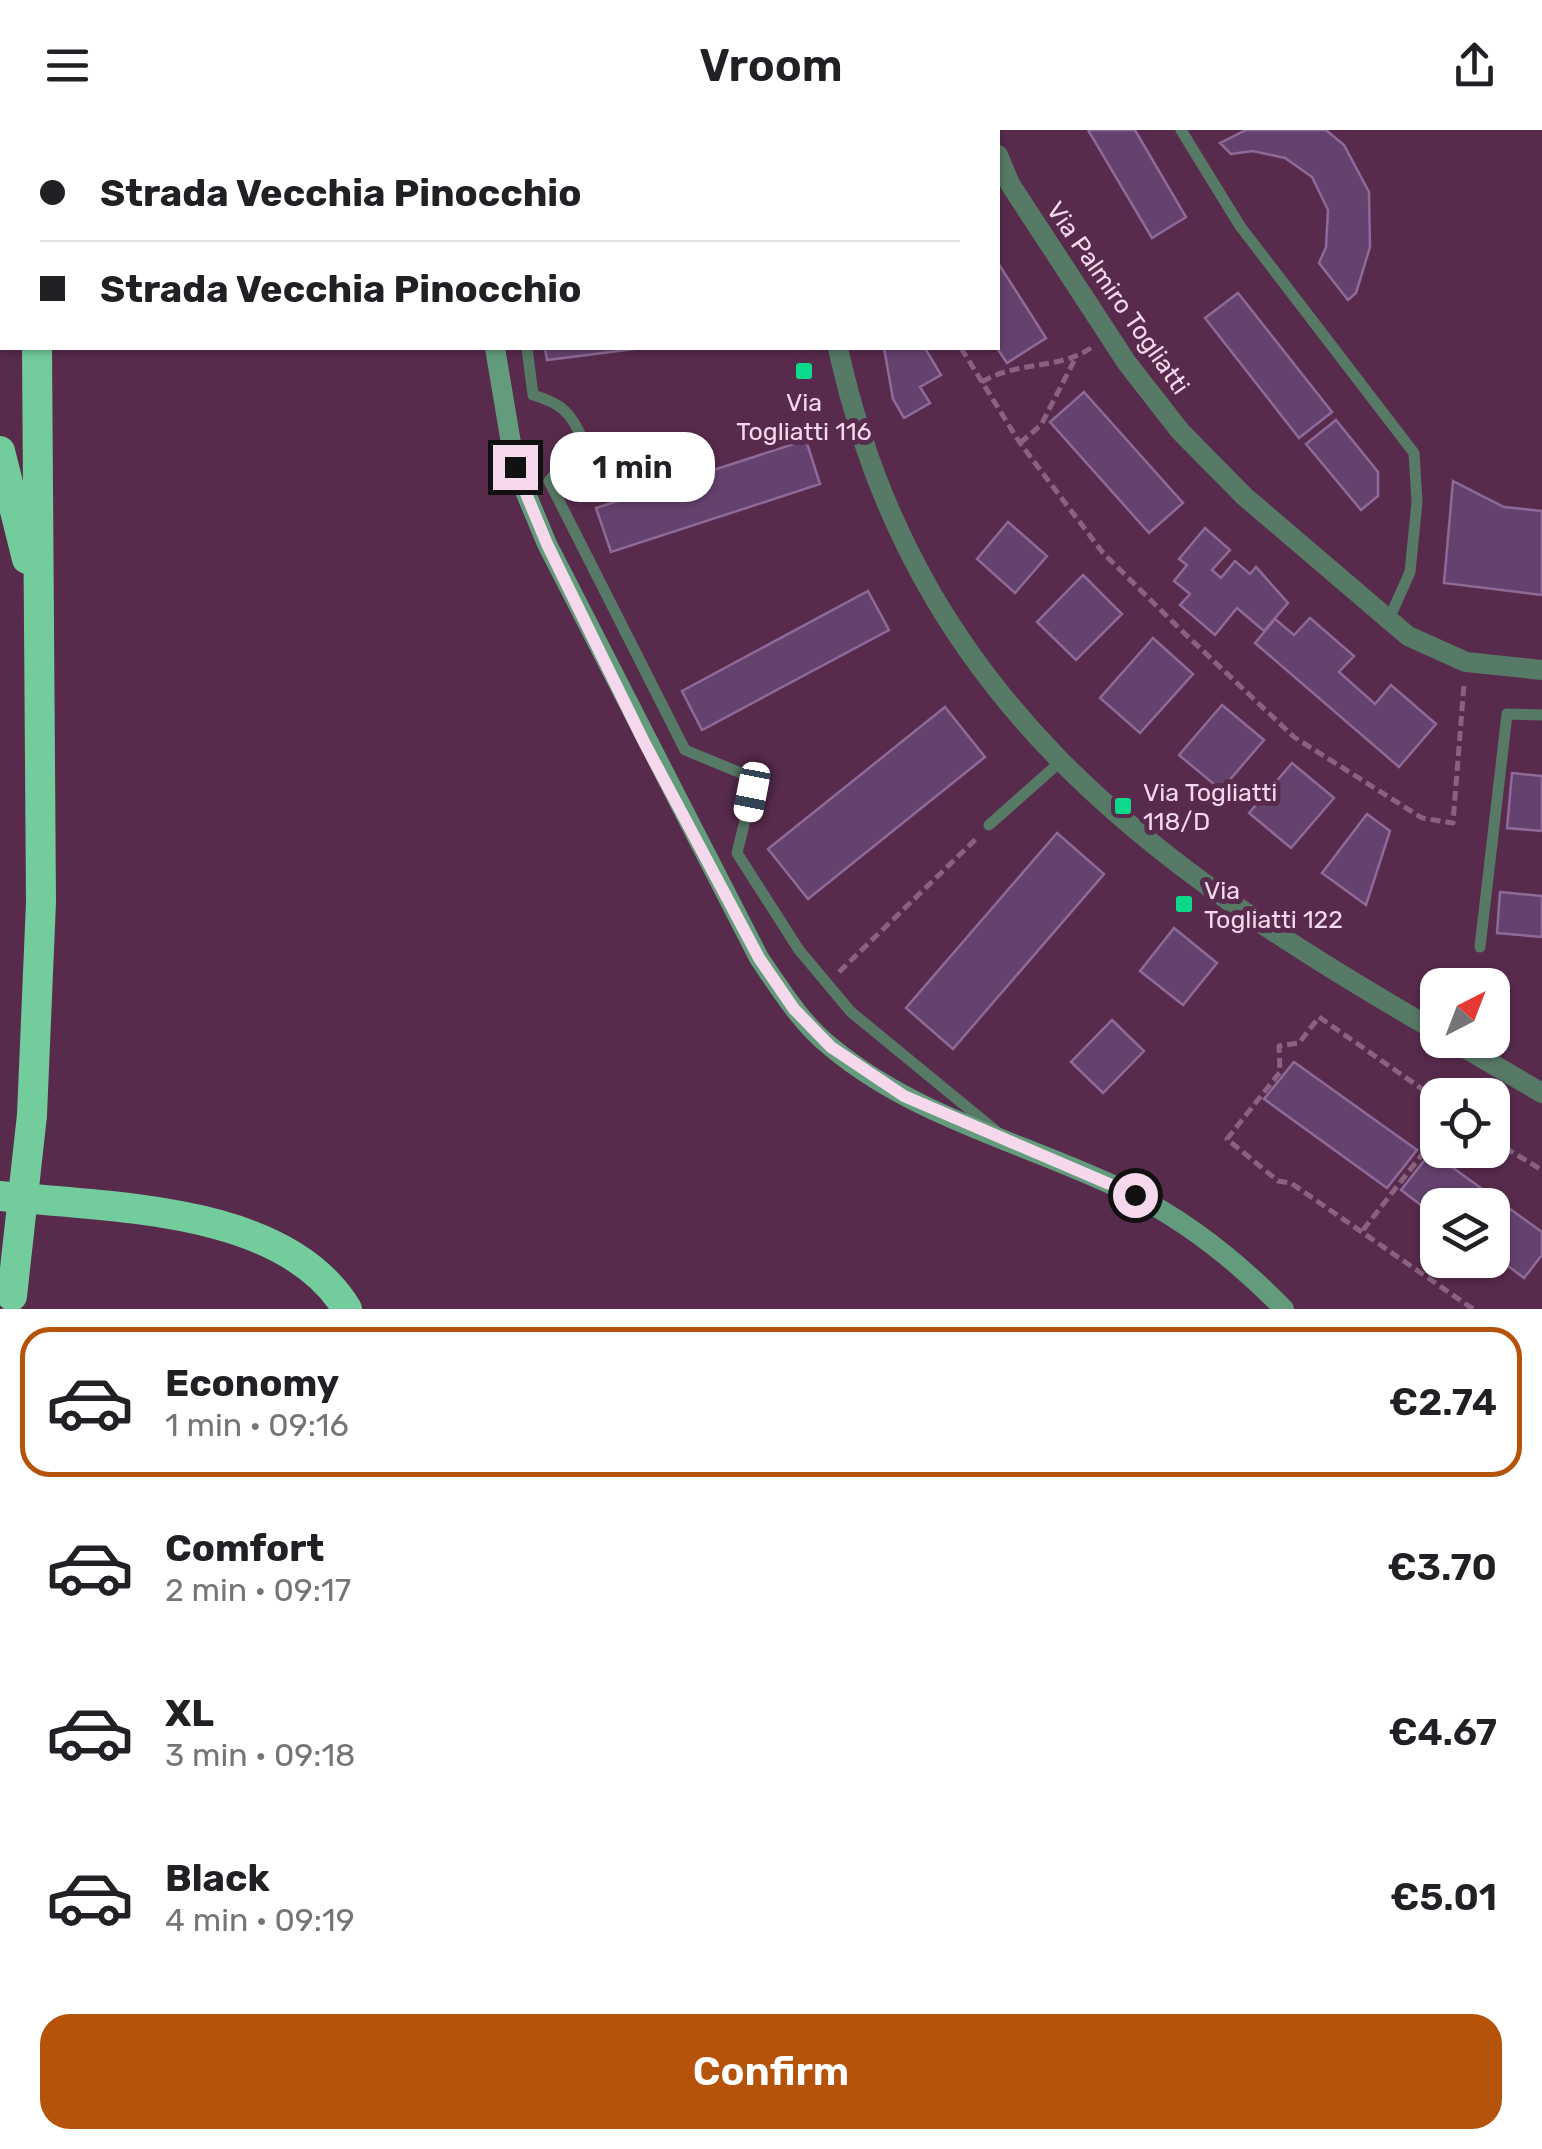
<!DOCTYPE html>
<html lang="en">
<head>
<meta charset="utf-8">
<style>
	body { margin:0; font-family:Rubik,sans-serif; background:#f2f2f2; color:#202124; height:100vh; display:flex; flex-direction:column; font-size:38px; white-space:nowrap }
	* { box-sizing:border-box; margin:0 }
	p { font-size:32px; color:#757577 }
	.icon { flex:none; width:55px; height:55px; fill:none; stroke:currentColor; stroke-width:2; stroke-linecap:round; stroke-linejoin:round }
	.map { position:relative; height:1179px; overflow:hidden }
	.sheet { display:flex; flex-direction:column; background:#fff; flex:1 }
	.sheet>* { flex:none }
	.hud { position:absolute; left:0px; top:0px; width:1000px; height:220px; box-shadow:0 2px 8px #0004; display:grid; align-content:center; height:220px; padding:0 40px; background:#fff }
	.needle { width:65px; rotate:42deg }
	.fabs { position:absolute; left:1420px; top:838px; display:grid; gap:20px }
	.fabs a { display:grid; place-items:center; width:90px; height:90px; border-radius:20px; background:#fff; box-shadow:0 2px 8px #0004; font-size:50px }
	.end { position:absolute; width:45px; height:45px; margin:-22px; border:12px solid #f5d8eb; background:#111; box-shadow:0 0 0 5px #111 }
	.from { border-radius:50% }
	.bubble { position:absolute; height:70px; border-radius:30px; background:#fff; box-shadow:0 2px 8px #0004; font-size:32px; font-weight:600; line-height:70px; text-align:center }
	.car { position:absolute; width:30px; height:60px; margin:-30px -15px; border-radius:12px; box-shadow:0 0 8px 2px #0007; background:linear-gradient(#fff 24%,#345 0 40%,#fff 0 76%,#345 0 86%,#fff 0) }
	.hud b { display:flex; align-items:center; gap:35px; height:95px; font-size:38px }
	.hud b+b { border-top:2px solid #e0e0e0 }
	.hud i { width:25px; height:25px; background:#202124 }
	ul { padding:18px 0 0; list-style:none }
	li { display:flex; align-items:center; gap:30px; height:150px; margin:0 20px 15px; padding:0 20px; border:5px solid transparent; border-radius:30px }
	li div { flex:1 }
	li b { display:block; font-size:38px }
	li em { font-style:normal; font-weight:600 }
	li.on { border-color:#b45309 }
	li>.icon { width:90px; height:90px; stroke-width:1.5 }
	.button { display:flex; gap:20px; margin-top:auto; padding:20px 40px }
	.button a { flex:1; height:115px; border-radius:30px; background:#b45309; color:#fff; font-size:40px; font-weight:600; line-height:115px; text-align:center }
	header { display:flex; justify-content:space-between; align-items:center; height:130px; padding:0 40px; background:#fff; font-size:45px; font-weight:600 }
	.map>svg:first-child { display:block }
	.building { fill:#64426e; stroke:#8e6a99; stroke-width:2.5 }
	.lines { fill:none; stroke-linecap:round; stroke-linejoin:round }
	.path { stroke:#8a627f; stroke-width:5; stroke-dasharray:10 5; stroke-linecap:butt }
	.lane { stroke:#577a66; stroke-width:11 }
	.street { stroke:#577a66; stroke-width:20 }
	.secondary { stroke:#639c7c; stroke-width:20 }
	.highway { stroke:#72cc9b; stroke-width:30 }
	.highway-bridge { stroke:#72cc9b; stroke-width:30 }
	.route { stroke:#f5d8eb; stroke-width:12 }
	.poi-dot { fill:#0bd98b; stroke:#582b4c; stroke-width:4 }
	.labels { text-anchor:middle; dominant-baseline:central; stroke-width:10; stroke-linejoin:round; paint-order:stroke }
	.street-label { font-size:25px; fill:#f5d8eb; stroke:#582b4c }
	.poi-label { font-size:25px; fill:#f5d8eb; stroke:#582b4c; text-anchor:start }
</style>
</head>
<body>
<header><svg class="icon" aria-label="menu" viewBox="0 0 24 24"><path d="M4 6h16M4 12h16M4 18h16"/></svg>Vroom<svg class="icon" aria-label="share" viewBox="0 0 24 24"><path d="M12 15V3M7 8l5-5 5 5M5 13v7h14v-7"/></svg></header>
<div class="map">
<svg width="1542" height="1179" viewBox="0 0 1542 1179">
	<rect width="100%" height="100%" fill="#582b4c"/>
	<!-- building -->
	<path class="building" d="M530,0h243l-243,2z
		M1088,0h47l51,87 -34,21z
		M1326,0l18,15 25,47 1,55 -14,46 -8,7 -29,-37 7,-16 2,-37 -16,-33 -27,-19 -32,-7 -22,3 -11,-11 26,-13z
		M998,133l48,75 -39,25 -10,-15z
		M1238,163l94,119 -33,26 -94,-120z
		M545,218h97l-95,12z
		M884,218h41l16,27 -21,12 10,16 -26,15 -11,-19z
		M1084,262l99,111 -34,30 -99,-111z
		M1336,290l42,52v24l-17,14 -55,-66z
		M806,310l14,44 -209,68 -15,-44z
		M1453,351l51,26 38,4v84l-98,-12z
		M1008,392l39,34 -32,37 -38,-34z
		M1205,398l25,22 -18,20 9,8 14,-17 15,13 6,-7 32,36 -24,28 -27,-23 -22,27 -35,-30 10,-11 -16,-13 13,-16 -8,-6z
		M1083,445l39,39 -46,46 -39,-38z
		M868,461l21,39 -187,100 -20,-39z
		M1310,488l44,38 -15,16 36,32 16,-19 45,39 -37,43 -144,-124 20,-24 19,16z
		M1153,508l40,36 -53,59 -40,-35z
		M1222,575l42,35 -43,50 -42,-35z
		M945,577l40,50 -177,142 -40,-50z
		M1292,633l42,35 -43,50 -42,-35z
		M1512,643l30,3v55l-35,-3z
		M1367,684l23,17 -24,74 -44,-32z
		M1057,703l47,41 -151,175 -47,-41z
		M1500,762l42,4v41l-45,-4z
		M1174,798l43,35 -34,42 -43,-34z
		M1112,890l32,31 -41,42 -32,-31z
		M1294,932l123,88 -30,38 -123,-89z
		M1431,1022l111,80v23l-18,23 -32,-24v-49h-54v13l-37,-28z"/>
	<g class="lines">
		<!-- path -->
		<path class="path" d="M855,0l1,2
			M961,218l59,95 83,110 79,78 112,106 128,81 31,5 11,-139
			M982,252c34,-21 76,-12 109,-34
			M1020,313l21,-18 34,-66
			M839,842l139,-135
			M1468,965l11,-13
			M1438,970l-119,-83 -20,26 -20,3 1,26 -53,67 51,42 13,2 182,126
			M1492,1010l50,30
			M1363,1100l75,-96"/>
		<!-- lane -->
		<path class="lane" d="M497,0l1,2
			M1181,0l59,96 174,227 3,49 -7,70 -21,47
			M527,218l6,47c28,8 39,18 50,46l-34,40 136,269 63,26 4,16 -15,61 62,97 52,62 145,119
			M989,695l70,-62
			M1480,817l27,-233 35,1"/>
		<!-- street -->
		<path class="street" d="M986,0l1,2
			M827,2l1,-2
			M998,25l12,29 117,179 53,68 64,65 164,140 58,26 76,8
			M838,218c76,347 308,516 600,684
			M1451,910l91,53"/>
		<!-- secondary -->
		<path class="secondary" d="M469,0v2
			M495,218l20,119 32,77 212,414c21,31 42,65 72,89 86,72 202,98 301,147 58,29 107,69 152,115"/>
		<!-- highway -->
		<path class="highway" d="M18,2v-2
			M42,2v-2
			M66,2v-2
			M0,57l2,-3
			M0,321l27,108
			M32,985l9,-213 -4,-554
			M0,1066c108,12 284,9 347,113"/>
		<!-- highway-bridge -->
		<path class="highway-bridge" d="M12,1166l20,-181"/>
	</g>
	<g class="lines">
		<!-- route -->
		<path class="route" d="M515,337l32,77 97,198 115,216 35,51 37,38 73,49 231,99"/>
	</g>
	<!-- markers -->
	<g class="poi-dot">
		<rect x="794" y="231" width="20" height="20" rx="5"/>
		<rect x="1113" y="666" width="20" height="20" rx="5"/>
		<rect x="1174" y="764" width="20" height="20" rx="5"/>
	</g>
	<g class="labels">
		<!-- street labels -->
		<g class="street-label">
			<text transform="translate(1118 168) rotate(55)">Via Palmiro Togliatti</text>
		</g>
		<!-- poi labels -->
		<g class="poi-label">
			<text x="804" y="272" text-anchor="middle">Via<tspan x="804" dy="29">Togliatti 116</tspan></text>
			<text x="1143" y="662">Via Togliatti<tspan x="1143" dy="29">118/D</tspan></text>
			<text x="1204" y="760">Via<tspan x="1204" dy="29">Togliatti 122</tspan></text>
		</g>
	</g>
</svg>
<div class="fabs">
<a><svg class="needle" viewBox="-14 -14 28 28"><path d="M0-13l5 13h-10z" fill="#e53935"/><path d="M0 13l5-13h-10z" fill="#757577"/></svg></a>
<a><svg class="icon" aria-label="locate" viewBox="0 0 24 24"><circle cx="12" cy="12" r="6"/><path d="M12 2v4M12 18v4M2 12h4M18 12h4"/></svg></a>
<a><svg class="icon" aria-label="layers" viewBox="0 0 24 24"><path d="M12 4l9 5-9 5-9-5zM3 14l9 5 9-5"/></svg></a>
</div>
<i class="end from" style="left:1135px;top:1065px"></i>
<i class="end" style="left:515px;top:337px"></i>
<div class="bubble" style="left:550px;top:302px;width:165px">1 min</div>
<i class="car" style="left:752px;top:662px;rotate:191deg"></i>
<div class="hud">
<b><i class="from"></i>Strada Vecchia Pinocchio</b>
<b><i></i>Strada Vecchia Pinocchio</b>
</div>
</div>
<section class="sheet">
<ul>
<li class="on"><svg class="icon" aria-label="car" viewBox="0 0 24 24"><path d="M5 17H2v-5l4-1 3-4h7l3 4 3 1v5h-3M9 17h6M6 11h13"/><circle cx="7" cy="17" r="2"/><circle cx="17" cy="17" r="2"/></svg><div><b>Economy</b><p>1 min · 09:16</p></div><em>€2.74</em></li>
<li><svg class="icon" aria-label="car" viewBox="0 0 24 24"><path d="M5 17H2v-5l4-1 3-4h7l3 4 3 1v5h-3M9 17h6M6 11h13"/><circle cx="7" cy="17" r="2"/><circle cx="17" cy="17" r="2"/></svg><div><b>Comfort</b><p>2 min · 09:17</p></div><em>€3.70</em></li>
<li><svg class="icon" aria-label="car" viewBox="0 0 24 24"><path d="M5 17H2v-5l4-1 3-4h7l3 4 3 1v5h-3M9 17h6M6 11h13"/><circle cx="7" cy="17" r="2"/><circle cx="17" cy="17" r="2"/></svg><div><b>XL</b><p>3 min · 09:18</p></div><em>€4.67</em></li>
<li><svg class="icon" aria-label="car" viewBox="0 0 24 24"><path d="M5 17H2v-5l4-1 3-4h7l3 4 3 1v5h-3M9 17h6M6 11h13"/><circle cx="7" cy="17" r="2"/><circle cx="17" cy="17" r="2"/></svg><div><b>Black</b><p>4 min · 09:19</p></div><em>€5.01</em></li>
</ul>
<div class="button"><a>Confirm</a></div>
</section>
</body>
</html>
